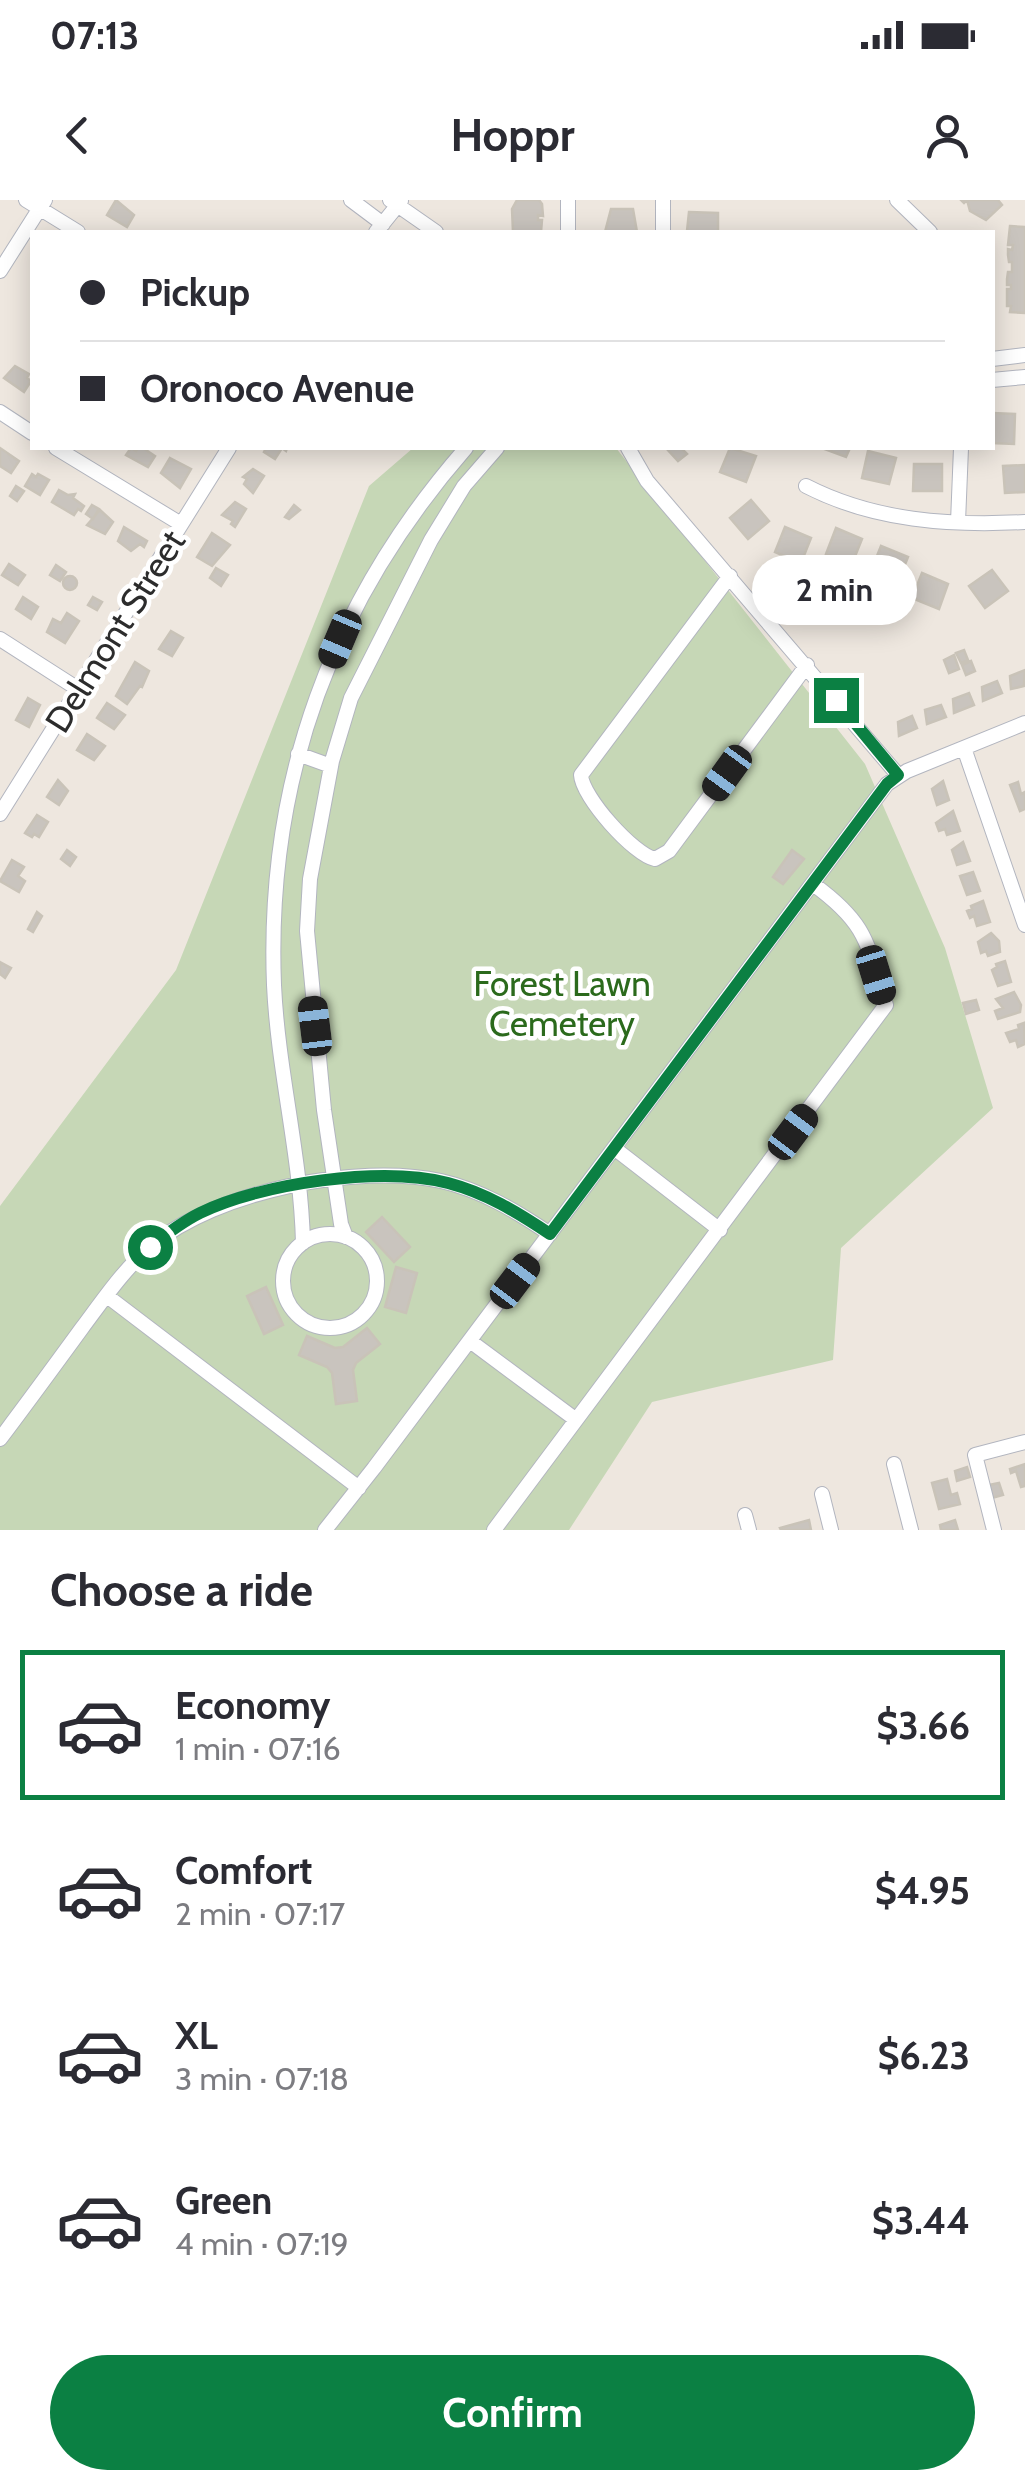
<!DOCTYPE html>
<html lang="en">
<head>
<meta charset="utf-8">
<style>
	body { margin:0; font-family:Cabin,sans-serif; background:#f2f2f3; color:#2b2b33; height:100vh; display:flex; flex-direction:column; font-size:38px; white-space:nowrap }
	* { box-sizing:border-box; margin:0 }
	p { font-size:32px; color:#7c7c81 }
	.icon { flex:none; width:55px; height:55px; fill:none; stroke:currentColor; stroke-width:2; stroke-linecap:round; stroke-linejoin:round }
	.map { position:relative; height:1330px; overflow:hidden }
	.panel { display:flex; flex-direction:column; background:#fff; flex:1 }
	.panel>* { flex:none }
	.banner { position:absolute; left:30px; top:30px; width:965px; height:220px; border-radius:0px; box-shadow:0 5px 25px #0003; display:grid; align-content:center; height:220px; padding:0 50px; background:#fff }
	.end { position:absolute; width:45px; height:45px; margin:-22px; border:12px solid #0b8043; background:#fff; box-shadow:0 0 0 5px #fff }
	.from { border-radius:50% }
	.bubble { position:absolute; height:70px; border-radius:35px; background:#fff; box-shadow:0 5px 25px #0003; font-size:32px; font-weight:700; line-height:70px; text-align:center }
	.car { position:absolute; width:30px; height:60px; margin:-30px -15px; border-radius:12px; box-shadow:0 0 8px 2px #0007; background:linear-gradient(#222 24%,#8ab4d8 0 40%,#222 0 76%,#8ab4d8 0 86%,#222 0) }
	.banner b { display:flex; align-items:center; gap:35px; height:95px; font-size:38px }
	.banner b+b { border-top:2px solid #e1e1e2 }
	.banner i { width:25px; height:25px; background:#2b2b33 }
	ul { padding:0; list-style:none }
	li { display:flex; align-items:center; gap:30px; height:150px; margin:0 20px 15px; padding:0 30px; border:5px solid transparent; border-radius:0px }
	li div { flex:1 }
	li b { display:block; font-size:38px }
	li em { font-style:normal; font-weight:700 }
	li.active { border-color:#0b8043 }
	li>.icon { width:90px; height:90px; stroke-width:1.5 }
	h2 { padding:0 50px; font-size:45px; line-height:120px }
	.action { display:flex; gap:20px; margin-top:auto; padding:20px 50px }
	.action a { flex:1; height:115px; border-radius:60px; background:#0b8043; color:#fff; font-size:40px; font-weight:700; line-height:115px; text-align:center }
	.status { display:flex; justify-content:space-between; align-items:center; height:70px; padding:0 50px; background:#fff; direction:ltr }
	.status svg { height:28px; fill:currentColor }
	header { display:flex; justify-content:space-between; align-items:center; height:130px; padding:0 50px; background:#fff; font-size:45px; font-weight:700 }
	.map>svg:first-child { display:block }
	.cemetery { fill:#c6d7b6 }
	.building { fill:#c9c4be; stroke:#c9c3b8; stroke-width:2.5 }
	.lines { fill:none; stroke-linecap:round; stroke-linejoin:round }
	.minor-casing { stroke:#b2b5bf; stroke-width:16 }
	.minor { stroke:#fff; stroke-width:14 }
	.route { stroke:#0b8043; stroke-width:12 }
	.labels { text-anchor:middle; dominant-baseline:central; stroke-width:9; stroke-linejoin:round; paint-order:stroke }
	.street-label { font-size:35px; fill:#2c2c2c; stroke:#fff }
	.park-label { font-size:35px; fill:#2b6a1c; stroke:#fff }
</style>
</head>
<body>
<div class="status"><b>07:13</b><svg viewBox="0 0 49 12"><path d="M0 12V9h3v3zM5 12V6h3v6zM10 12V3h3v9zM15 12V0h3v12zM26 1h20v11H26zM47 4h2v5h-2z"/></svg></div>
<header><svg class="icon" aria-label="back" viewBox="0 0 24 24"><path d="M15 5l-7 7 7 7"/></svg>Hoppr<svg class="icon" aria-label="person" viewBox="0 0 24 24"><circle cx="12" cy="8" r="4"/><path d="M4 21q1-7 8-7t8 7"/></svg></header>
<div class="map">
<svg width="1025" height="1330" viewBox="0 0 1025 1330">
	<rect width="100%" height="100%" fill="#eee7df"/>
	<!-- cemetery -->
	<path class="cemetery" d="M413,248h203l249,316 80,184 48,160 -152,140 -8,112 -181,42 -83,128h-569v-324l176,-236 193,-484z"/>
	<!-- building -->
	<path class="building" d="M116,0l18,15 -7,12 -20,-12z
		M517,0h22l3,4 1,12 -5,-1v5h4l-1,12h-28l-1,-23z
		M961,0h37l4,5 -16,15 -16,-9 -3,-11 -3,3z
		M611,9h22l4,23h-32z
		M689,12l29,1v19l-31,-1z
		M1010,26l15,1v86l-15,-1 1,-6h-4v-17h4v-4h-4v-6l1,-7h4v-10h-3l-1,-7v-6l4,1 1,-5h-5z
		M15,166l14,8 -2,4 4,3 -7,11 -20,-14z
		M992,213l23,1 -1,30 -22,-1z
		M0,248l19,13 -8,12 -11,-7z
		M131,248l5,3 2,-3h10l-2,2 9,6 -7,11 -22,-12z
		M266,248h21l-1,3 -4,-3 -7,11 -11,-7z
		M666,248h15l6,6 -9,7z
		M730,248l26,8 -10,26 -26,-10z
		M822,248h28l-4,9z
		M868,251l28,7 -7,26 -27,-6z
		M170,258l21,11 -11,19 -19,-15z
		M914,264h28v27h-29z
		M1025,265v27l-20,1 -2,-27z
		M253,269l11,7 -11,17 -9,-9 3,-5 -4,-2z
		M32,274l4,3 2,-3 11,6 -9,15 -15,-9z
		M16,286l8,5 -7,10 -7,-5z
		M59,290l9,5 7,-1 -2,4 11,8 -3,5 -3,-2 -4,6 -22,-13z
		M751,300l18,21 -21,18 -18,-21z
		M235,302l11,7 -11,18 -4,-3 2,-3 -11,-6z
		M92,305l7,4 -6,10 -7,-5z
		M294,305l6,5 -11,9 -4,-2z
		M100,310l13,12 -8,12 -18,-9z
		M124,327l23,14 -3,6 -4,-3 -9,7 -13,-10z
		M785,327l26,11 -10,25 -26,-11z
		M836,328l26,11 -10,25 -26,-10z
		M212,333l18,12 -18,21 -15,-9z
		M881,346l27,11 -10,25 -27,-11z
		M9,364l16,11 -7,10 -16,-10z
		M56,365l10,7 -6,9 -10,-6z
		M216,368l12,7 -7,11 -11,-8z
		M992,370l16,21 -23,17 -16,-22z
		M922,373l26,11 -9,25 -27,-11z
		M63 383a7 7 0 1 1 14 0a7 7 0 1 1-14 0Z
		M23,397l15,10 -7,12 -15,-10z
		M93,397l9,5 -5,8 -9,-5z
		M67,413l12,8 -14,22 -18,-11 6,-13 8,4z
		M171,431l12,7 -11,18 -13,-7z
		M964,450l4,10 -7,3 -5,-10z
		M954,455l5,14 -10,4 -5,-13z
		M971,461l4,10 -9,4 -4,-10z
		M135,462l14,9 -7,16 -2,-1 -13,18 -11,-8z
		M1025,470l-1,16 -13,3 -1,-13z
		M997,481l5,12 -19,8 -1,-14z
		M969,493l5,12 -20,8 -1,-14z
		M28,498l12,7 -11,22 -13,-7z
		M107,503l18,12 -11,14 -17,-11z
		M941,505l5,12 -19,7 -2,-14z
		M912,516l5,12 -18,8 -1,-14z
		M87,534l18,12 -11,14 -17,-10z
		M58,580l10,11 -9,14 -12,-8z
		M943,581l6,19 -12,5 -5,-16z
		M1018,582l3,12 4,-2v17l-5,2 -10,-26z
		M953,611l7,20 -13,4 -2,-6 -6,2 -3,-8z
		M37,615l11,7 -9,15 -5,-3 -2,3 -7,-4z
		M963,642l7,19 -13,4 -5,-15z
		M67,650l9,7 -6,9 -9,-7z
		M792,650l12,9 -21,25 -10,-7z
		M12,660l12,7 -6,9 7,5 -6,11 -19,-11z
		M973,672l7,19 -13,4 -7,-19z
		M983,701l7,21 -13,4 -3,-10 -4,2 -3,-7 5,-2 -1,-3z
		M37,712l5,4 -9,16 -5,-3z
		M991,733l8,8 1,11 -12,4 -2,-5 -5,2 -3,-11z
		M1005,761l6,21 -13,4 -6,-16 5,-3 -1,-3z
		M0,762l11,6 -6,10 -5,-4z
		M1014,792l7,13 -1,7 -22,7 -3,-8 8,-3 -7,-9z
		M976,800l3,10 -13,4 -3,-11z
		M1024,823l1,21 -7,3 -2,-7 -6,2 -4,-9 13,-4 -1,-4z
		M382,1017l28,30 -16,15 -28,-30z
		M396,1067l21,6 -11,40 -21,-6z
		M266,1087l17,38 -19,9 -17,-38z
		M367,1128l13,16 -24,19 -3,7 4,31 -21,3 -4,-31 -5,-6 -28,-12 8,-19 28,12 8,-1z
		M1025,1264v22l-4,1 -5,-16 -5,2 -1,-4z
		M967,1267l3,10 -13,4 -2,-10z
		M947,1279l4,16 6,-2 3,11 -21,5 -7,-26z
		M999,1283l4,12 -11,3 -3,-13z
		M809,1320l2,10h-30l-1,-2z
		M955,1320l3,10h-17l-1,-5z"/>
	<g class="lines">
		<!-- minor casing -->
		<g class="minor-casing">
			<path id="minor" d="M26,0l52,32
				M351,0l32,24
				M390,0l46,32
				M897,0l33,32
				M376,32l25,-31
				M568,32v-32
				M663,32v-32
				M0,71l45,-71
				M992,159l33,-4
				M992,180l33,-3
				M0,212l32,21
				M56,248l125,76
				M628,248l19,33 251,294
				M806,286c68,35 144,40 219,36
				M958,322l3,-74
				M730,376l-149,199c1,22 53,80 74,84l14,-8 138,-186
				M0,439l78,50
				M964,548l61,177
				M298,554l33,12
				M0,614l229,-366
				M614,948l106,82
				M283 1081a47 47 0 1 1 94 0a47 47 0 1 1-94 0Z
				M346,1037l-5,-13 -17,-114 -17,-179 3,-52 22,-118 19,-63 80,-158 33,-54 33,-38
				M303,1043c-2,-87 -25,-171 -29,-258 -8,-204 58,-384 192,-537
				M107,1096l252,192
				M470,1141l105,78
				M0,1239c28,-37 55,-74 82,-111 21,-28 42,-59 69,-82 65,-55 206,-83 290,-65 40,9 75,30 109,53
				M894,1264l17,66
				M822,1294l9,36
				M745,1315l4,15
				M325,1330l49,-62 513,-684 20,-13 118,-48
				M494,1330l392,-525c-19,-62 -18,-81 -73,-121
				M994,1330l-19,-75 50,-13"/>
		</g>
		<!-- minor -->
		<use href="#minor" class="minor"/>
	</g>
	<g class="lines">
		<!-- route -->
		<path class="route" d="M150,1047c15,-12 32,-25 50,-34 61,-30 182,-47 248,-30 38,10 69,29 102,51l337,-450 11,-9 -62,-75"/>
	</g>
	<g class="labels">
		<!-- street labels -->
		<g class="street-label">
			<text transform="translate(115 431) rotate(-58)">Delmont Street</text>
		</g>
		<!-- park labels -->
		<g class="park-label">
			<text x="562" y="783">Forest Lawn<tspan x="562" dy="40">Cemetery</tspan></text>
		</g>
	</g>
</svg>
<i class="end from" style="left:150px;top:1047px"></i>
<i class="end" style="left:836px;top:500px"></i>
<div class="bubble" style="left:752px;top:355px;width:165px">2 min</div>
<i class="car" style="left:340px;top:439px;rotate:203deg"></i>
<i class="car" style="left:727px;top:573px;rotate:216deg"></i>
<i class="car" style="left:876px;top:775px;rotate:163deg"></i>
<i class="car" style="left:315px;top:826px;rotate:353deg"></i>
<i class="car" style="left:793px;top:932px;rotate:37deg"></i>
<i class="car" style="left:515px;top:1081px;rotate:37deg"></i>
<div class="banner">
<b><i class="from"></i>Pickup</b>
<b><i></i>Oronoco Avenue</b>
</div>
</div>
<section class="panel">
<h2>Choose a ride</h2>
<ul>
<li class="active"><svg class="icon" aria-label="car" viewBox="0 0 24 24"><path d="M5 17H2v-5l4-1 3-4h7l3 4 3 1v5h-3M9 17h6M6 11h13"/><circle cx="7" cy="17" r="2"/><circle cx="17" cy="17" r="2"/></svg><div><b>Economy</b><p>1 min · 07:16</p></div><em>$3.66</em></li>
<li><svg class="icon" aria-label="car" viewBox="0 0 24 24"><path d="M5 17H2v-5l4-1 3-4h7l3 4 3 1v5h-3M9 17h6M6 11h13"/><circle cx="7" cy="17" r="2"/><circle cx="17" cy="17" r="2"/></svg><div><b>Comfort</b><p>2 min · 07:17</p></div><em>$4.95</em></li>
<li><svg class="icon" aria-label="car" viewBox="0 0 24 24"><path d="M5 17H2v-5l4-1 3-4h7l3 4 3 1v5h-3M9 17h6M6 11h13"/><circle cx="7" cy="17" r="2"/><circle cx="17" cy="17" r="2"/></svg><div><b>XL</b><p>3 min · 07:18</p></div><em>$6.23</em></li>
<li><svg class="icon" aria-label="car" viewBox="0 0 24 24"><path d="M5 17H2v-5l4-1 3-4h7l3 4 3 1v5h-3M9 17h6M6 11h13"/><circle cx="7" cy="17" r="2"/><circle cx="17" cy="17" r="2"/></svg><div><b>Green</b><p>4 min · 07:19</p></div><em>$3.44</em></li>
</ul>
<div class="action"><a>Confirm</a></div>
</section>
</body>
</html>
